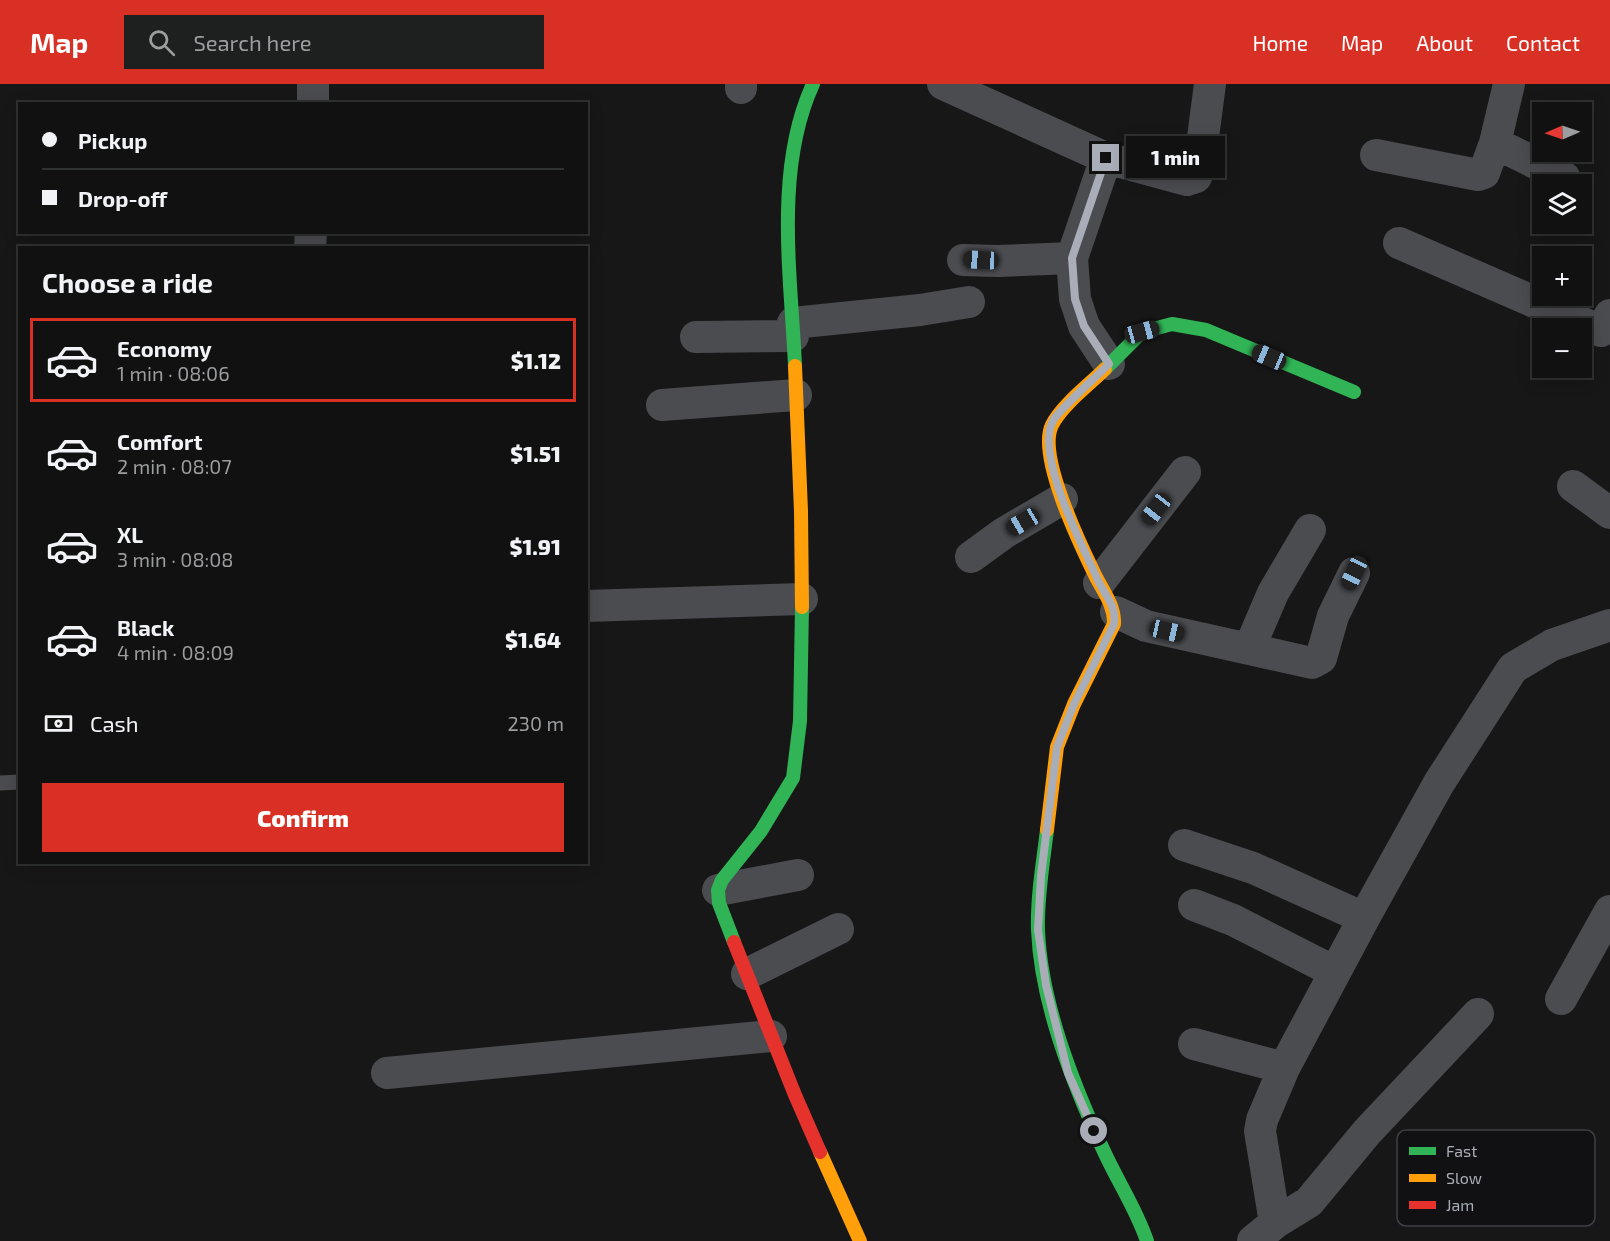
<!DOCTYPE html>
<html lang="en">
<head>
<meta charset="utf-8">
<style>
	body { margin:0; font-family:"Exo 2",sans-serif; background:#1e1f1f; color:#f1f3f6; height:100vh; display:flex; flex-direction:column; font-size:22px; white-space:nowrap }
	* { box-sizing:border-box; margin:0 }
	p { font-size:20px; color:#9c9d9f }
	.icon { flex:none; width:33px; height:33px; fill:none; stroke:currentColor; stroke-width:2; stroke-linecap:round; stroke-linejoin:round }
	.map { position:relative; flex:1; overflow:hidden }
	.panel { position:absolute; left:18px; top:162px; width:570px; height:618px; display:flex; flex-direction:column; background:#111; border-radius:0px; box-shadow:0 3px 15px #0003,0 0 0 2px #303131 }
	.panel>* { flex:none }
	.guide { position:absolute; left:18px; top:18px; width:570px; height:132px; border-radius:0px; box-shadow:0 3px 15px #0003,0 0 0 2px #303131; display:grid; align-content:center; height:132px; padding:0 24px; background:#111 }
	.needle { width:39px; rotate:268deg }
	.tools { position:absolute; left:1532px; top:18px; display:grid; gap:12px }
	.tools a { display:grid; place-items:center; width:60px; height:60px; border-radius:0px; background:#111; box-shadow:0 3px 15px #0003,0 0 0 2px #303131; font-size:30px }
	.end { position:absolute; width:27px; height:27px; margin:-14px; border:8px solid #a8adb8; background:#111; box-shadow:0 0 0 3px #111 }
	.from { border-radius:50% }
	.bubble { position:absolute; height:42px; border-radius:0px; background:#111; box-shadow:0 3px 15px #0003,0 0 0 2px #303131; font-size:20px; font-weight:800; line-height:42px; text-align:center }
	.car { position:absolute; width:18px; height:36px; margin:-18px -9px; border-radius:8px; box-shadow:0 0 4px 2px #0007; background:linear-gradient(#222 24%,#8ab4d8 0 40%,#222 0 76%,#8ab4d8 0 86%,#222 0) }
	.guide b { display:flex; align-items:center; gap:21px; height:57px; font-size:22px }
	.guide b+b { border-top:2px solid #303131 }
	.guide i { width:15px; height:15px; background:#f1f3f6 }
	ul { padding:0; list-style:none }
	li { display:flex; align-items:center; gap:18px; height:84px; margin:0 12px 9px; padding:0 12px; border:3px solid transparent; border-radius:0px }
	li div { flex:1 }
	li b { display:block; font-size:22px }
	li em { font-style:normal; font-weight:800 }
	li.selected { border-color:#d93025 }
	li>.icon { width:54px; height:54px; stroke-width:1.5 }
	h2 { padding:0 24px; font-size:27px; line-height:72px }
	.pay { display:flex; align-items:center; gap:15px; height:66px; padding:0 24px; font-size:22px }
	.pay p { margin-inline-start:auto }
	.button { display:flex; gap:12px; margin-top:auto; padding:12px 24px }
	.button a { flex:1; height:69px; border-radius:0px; background:#d93025; color:#fff; font-size:24px; font-weight:800; line-height:69px; text-align:center }
	header { display:flex; align-items:center; gap:36px; box-sizing:border-box; height:84px; padding:0 30px; background:#d93025; color:#fff }
	header strong { font-size:28px }
	nav { display:flex; gap:33px; margin-inline-start:auto; font-size:21px }
	.search { width:420px; height:54px; background:#1e1f1f; display:flex; align-items:center; gap:15px; box-sizing:border-box; padding:0 21px; border-radius:0px; color:#9c9d9f; font-size:22px }
	.map>svg:first-child { display:block }
	.lines { fill:none; stroke-linecap:round; stroke-linejoin:round }
	.lane { stroke:#4b4c50; stroke-width:15 }
	.street { stroke:#4b4c50; stroke-width:32 }
	.fast { stroke:#30b455; stroke-width:14 }
	.slow { stroke:#ff9f0a; stroke-width:14 }
	.jam { stroke:#e5322d; stroke-width:14 }
	.route { stroke:#a8adb8; stroke-width:8 }
	.key { fill:#111113; stroke:#3e4045; stroke-width:1.5 }
	.key-label { font-size:16px; fill:#a8adb8 }
</style>
</head>
<body>
<header>
<strong>Map</strong>
<div class="search"><svg class="icon" aria-label="search" viewBox="0 0 24 24"><circle cx="10" cy="10" r="6"/><path d="M15 15l6 6"/></svg>Search here</div>
<nav><a>Home</a><a>Map</a><a>About</a><a>Contact</a></nav>
</header>
<div class="map">
<svg width="1610" height="1157" viewBox="0 0 1610 1157">
	<rect width="100%" height="100%" fill="#171717"/>
	<g class="lines">
		<!-- lane -->
		<path class="lane" d="M0,699l20,-1"/>
		<!-- street -->
		<path class="street" d="M741,0v4
			M943,0l163,74 81,22 9,-3 3,-9 11,-84
			M313,20v-20
			M1495,59l69,34
			M1376,71l102,20 6,-2 11,-30 14,-59
			M1106,74l-34,100 3,41 9,27 25,38
			M1399,159l202,88 9,-16
			M310,164l1,-16
			M963,176l35,1 74,-3
			M793,239l127,-13 49,-8
			M696,253l97,-1
			M662,321l134,-10
			M1573,402l37,27
			M971,473l33,-24 58,-34
			M1099,499l86,-111
			M586,522l216,-7
			M1116,528l30,14 166,37 9,-5 12,-42 21,-43
			M1249,565l24,-56 37,-63
			M1184,761l69,23 111,50
			M718,806l80,-15
			M1194,821l39,15 102,52
			M747,890l91,-45
			M1561,915l49,-88
			M1194,960l90,24
			M387,989l384,-37
			M1275,1139l34,-21 58,-70 111,-118
			M1253,1157l22,-18 -15,-92 2,-11 22,-52 80,-150 75,-135 74,-115 39,-23 58,-20"/>
		<!-- fast -->
		<path class="fast" d="M795,282c-4,-91 -21,-197 18,-282
			M1105,285l37,-37 30,-8 34,6 148,62
			M1047,746c-4,33 -10,67 -9,100 3,73 34,151 64,217 14,32 34,61 45,94
			M734,858l-15,-39 -1,-13 4,-10 39,-49 32,-53 7,-57 2,-114"/>
		<!-- slow -->
		<path class="slow" d="M795,282l6,145 1,96
			M1047,746l10,-83 17,-43 40,-80c1,-19 -12,-34 -20,-51 -14,-29 -57,-118 -42,-148 9,-19 38,-41 53,-56
			M820,1068l40,89"/>
		<!-- jam -->
		<path class="jam" d="M734,858l61,153 25,57"/>
	</g>
	<g class="lines">
		<!-- route -->
		<path class="route" d="M1094,1047l-26,-58 -22,-88 -8,-55 3,-54 16,-129 17,-43 40,-80c3,-19 -10,-29 -17,-46 -15,-33 -64,-127 -43,-159 13,-17 39,-39 55,-55l-25,-38 -9,-27 -3,-41 34,-100"/>
	</g>
	<!-- legend -->
	<rect x="1397" y="1046" width="198" height="96" rx="9" class="key"/>
	<rect x="1409" y="1063" width="27" height="8" fill="#30b455"/>
	<rect x="1409" y="1090" width="27" height="8" fill="#ff9f0a"/>
	<rect x="1409" y="1117" width="27" height="8" fill="#e5322d"/>
	<g class="key-label">
		<text x="1446" y="1073">Fast</text>
		<text x="1446" y="1100">Slow</text>
		<text x="1446" y="1127">Jam</text>
	</g>
</svg>
<div class="tools">
<a><svg class="needle" viewBox="-14 -14 28 28"><path d="M0-13l5 13h-10z" fill="#e53935"/><path d="M0 13l5-13h-10z" fill="#9c9d9f"/></svg></a>
<a><svg class="icon" aria-label="layers" viewBox="0 0 24 24"><path d="M12 4l9 5-9 5-9-5zM3 14l9 5 9-5"/></svg></a>
<a>+</a>
<a>−</a>
</div>
<i class="end from" style="left:1094px;top:1047px"></i>
<i class="end" style="left:1106px;top:74px"></i>
<div class="bubble" style="left:1126px;top:52px;width:99px">1 min</div>
<i class="car" style="left:981px;top:176px;rotate:273deg"></i>
<i class="car" style="left:1142px;top:248px;rotate:75deg"></i>
<i class="car" style="left:1269px;top:273px;rotate:293deg"></i>
<i class="car" style="left:1156px;top:425px;rotate:218deg"></i>
<i class="car" style="left:1023px;top:438px;rotate:240deg"></i>
<i class="car" style="left:1354px;top:489px;rotate:205deg"></i>
<i class="car" style="left:1167px;top:547px;rotate:103deg"></i>
<div class="guide">
<b><i class="from"></i>Pickup</b>
<b><i></i>Drop-off</b>
</div>
<section class="panel">
<h2>Choose a ride</h2>
<ul>
<li class="selected"><svg class="icon" aria-label="car" viewBox="0 0 24 24"><path d="M5 17H2v-5l4-1 3-4h7l3 4 3 1v5h-3M9 17h6M6 11h13"/><circle cx="7" cy="17" r="2"/><circle cx="17" cy="17" r="2"/></svg><div><b>Economy</b><p>1 min · 08:06</p></div><em>$1.12</em></li>
<li><svg class="icon" aria-label="car" viewBox="0 0 24 24"><path d="M5 17H2v-5l4-1 3-4h7l3 4 3 1v5h-3M9 17h6M6 11h13"/><circle cx="7" cy="17" r="2"/><circle cx="17" cy="17" r="2"/></svg><div><b>Comfort</b><p>2 min · 08:07</p></div><em>$1.51</em></li>
<li><svg class="icon" aria-label="car" viewBox="0 0 24 24"><path d="M5 17H2v-5l4-1 3-4h7l3 4 3 1v5h-3M9 17h6M6 11h13"/><circle cx="7" cy="17" r="2"/><circle cx="17" cy="17" r="2"/></svg><div><b>XL</b><p>3 min · 08:08</p></div><em>$1.91</em></li>
<li><svg class="icon" aria-label="car" viewBox="0 0 24 24"><path d="M5 17H2v-5l4-1 3-4h7l3 4 3 1v5h-3M9 17h6M6 11h13"/><circle cx="7" cy="17" r="2"/><circle cx="17" cy="17" r="2"/></svg><div><b>Black</b><p>4 min · 08:09</p></div><em>$1.64</em></li>
</ul>
<div class="pay"><svg class="icon" aria-label="cash" viewBox="0 0 24 24"><path d="M3 7h18v10H3z"/><circle cx="12" cy="12" r="2"/></svg>Cash<p>230 m</p></div>
<div class="button"><a>Confirm</a></div>
</section>
</div>
</body>
</html>
